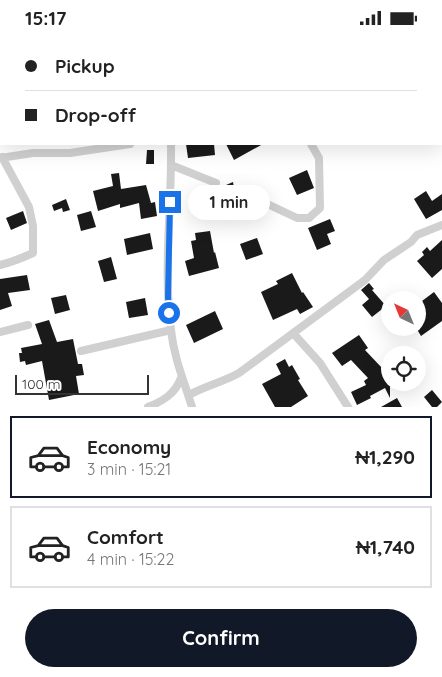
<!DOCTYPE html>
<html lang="en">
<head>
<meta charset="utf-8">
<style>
	body { margin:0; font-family:Quicksand,sans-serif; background:#f6f6f6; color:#222; height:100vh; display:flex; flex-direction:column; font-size:19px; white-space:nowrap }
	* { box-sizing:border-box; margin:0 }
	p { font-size:16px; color:#767676 }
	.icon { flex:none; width:28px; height:28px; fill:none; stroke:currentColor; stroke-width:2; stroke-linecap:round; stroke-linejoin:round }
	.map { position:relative; height:372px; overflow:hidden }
	.sheet { display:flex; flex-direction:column; background:#fff; flex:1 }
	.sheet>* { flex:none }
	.guide { position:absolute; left:0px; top:0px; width:442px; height:110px; box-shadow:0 5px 20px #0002; display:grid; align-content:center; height:110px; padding:0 25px; background:#fff }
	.needle { width:32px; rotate:317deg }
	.buttons { position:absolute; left:381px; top:256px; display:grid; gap:10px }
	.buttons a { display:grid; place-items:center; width:45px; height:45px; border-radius:50%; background:#fff; box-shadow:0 5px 20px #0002; font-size:25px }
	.scale { position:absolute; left:15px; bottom:12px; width:134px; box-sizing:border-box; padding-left:5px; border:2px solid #333; border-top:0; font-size:14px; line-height:18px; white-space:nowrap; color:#333; -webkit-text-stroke:4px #fff; paint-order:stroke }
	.end { position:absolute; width:22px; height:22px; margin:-11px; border:6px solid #1a73e8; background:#fff; box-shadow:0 0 0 2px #fff }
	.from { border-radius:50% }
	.bubble { position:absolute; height:35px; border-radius:18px; background:#fff; box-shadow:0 5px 20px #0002; font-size:16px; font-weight:700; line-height:35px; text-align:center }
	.guide b { display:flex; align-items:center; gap:18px; height:48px; font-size:19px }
	.guide b+b { border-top:1px solid #e0e0e0 }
	.guide i { width:12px; height:12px; background:#222 }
	ul { padding:9px 0 0; list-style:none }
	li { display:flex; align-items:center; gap:15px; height:82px; margin:0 10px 8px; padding:0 15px; border:2px solid #e0e0e0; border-radius:0px }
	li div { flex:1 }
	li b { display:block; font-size:19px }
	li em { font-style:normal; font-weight:700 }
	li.active { border-color:#111827 }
	li>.icon { width:45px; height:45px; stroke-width:1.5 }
	.button { display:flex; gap:10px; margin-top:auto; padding:10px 25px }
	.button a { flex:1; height:58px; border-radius:30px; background:#111827; color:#fff; font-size:20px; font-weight:700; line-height:58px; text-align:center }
	.status { display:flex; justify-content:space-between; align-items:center; height:35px; padding:0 25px; background:#fff; direction:ltr }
	.status svg { height:14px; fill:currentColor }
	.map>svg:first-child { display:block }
	.building { fill:#1a1a1a }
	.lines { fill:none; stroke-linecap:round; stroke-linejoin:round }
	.minor { stroke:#d0d0d0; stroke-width:8 }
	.route { stroke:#1a73e8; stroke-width:6 }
</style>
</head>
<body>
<div class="status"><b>15:17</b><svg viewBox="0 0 49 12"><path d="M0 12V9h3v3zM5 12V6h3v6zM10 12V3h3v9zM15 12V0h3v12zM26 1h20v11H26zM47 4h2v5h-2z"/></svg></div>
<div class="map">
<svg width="442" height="372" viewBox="0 0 442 372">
	<rect width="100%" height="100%" fill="#fff"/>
	<!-- building -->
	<path class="building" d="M186,109h28l1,11 -27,3z
		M226,109h37l-29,16z
		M147,115h7v14h-8z
		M307,135l7,18 -17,7 -8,-17z
		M119,138l2,16 25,-4 5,18 4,-1 2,14 -16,3 -2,-16 -19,5v-4l-22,7 -5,-20 20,-5 -2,-12z
		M233,147l2,12 4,3 5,13 -14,6 -11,-28z
		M426,156l6,10 10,-7v16l-16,9 -12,-20z
		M66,164l4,11 -7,2 -1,-4 -8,3 -2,-6z
		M23,176l4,12 -16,7 -5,-12z
		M91,176l5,16 -15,4 -4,-16z
		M330,184l5,12 -8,3 4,10 -14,6 -9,-22z
		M210,196l4,22 1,-1 4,16 -30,8 -4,-15 9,-3 -3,-17 5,-1 -1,-7z
		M150,198l3,16 -26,6 -3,-16z
		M257,203l6,16 -17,6 -6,-16z
		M442,205v29l-10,9 -15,-17 7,-6 -2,-3 5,-5 3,4z
		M111,222l6,22 -13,3 -6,-21z
		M292,238l10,20 1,-1 10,15 -13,7 -3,-5 -24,11 -12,-28 17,-8 -2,-3z
		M27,240l3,15 -22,3 4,13 -12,4v-31z
		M369,248l5,6 -2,1 14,16 -14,11 -10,-12 7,-6 -8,-9z
		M434,257l8,11v18l-21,15 -3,-5v-27z
		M66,260l4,15 -15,4 -4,-16z
		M145,263l3,17 -19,3 -3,-16z
		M215,276l8,18 -29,14 -8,-18z
		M49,285l8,22 16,-3 5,25h4l2,11 -8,1 3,18 -30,6 -7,-39 -16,4 -1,-4 -5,1 -1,-9h3l-1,-5 21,-4 -7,-20z
		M359,300l9,13 -3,2 17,18 8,-4v34l-5,-10 -15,8 1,2 -14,7 -6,-13 15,-7 -2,-4 4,-3 -17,-18 -9,6 -10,-13z
		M285,324l4,8 3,-2 8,14 -2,1 10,16 -17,11h-16l-13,-23 19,-10 -5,-10z
		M432,355l10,12 -5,5h-5l-8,-10z
		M397,363l5,9h-21z"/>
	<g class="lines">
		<!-- minor -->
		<path class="minor" d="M170,0v1
			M128,1l3,-1
			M367,1l2,-1
			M0,49h1
			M171,109c1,61 -8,125 0,186 3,28 13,51 21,77
			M0,123l33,-5h37l60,-9
			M171,130l45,18
			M240,156l57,27h12l11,-10 -1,-50 -8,-14
			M0,230c12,-3 22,-7 33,-12v-27l-4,-19 -27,-50
			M0,297l28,-7
			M293,298l27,30 28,44
			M81,316l90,-21
			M189,360c16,-9 34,-13 50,-22l126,-93 19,-20 27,-18 6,-7 25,-10
			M148,372c15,-6 27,-13 33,-29"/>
	</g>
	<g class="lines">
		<!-- route -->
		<path class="route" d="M169,278l-1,-16 2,-95"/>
	</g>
</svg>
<div class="buttons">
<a><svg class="needle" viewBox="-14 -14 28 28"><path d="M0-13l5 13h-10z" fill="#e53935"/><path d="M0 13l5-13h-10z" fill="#767676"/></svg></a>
<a><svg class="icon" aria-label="locate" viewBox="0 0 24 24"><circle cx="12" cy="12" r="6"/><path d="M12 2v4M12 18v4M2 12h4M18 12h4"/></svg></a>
</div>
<div class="scale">100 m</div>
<i class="end from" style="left:169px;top:278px"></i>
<i class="end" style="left:170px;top:167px"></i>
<div class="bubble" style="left:188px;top:150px;width:82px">1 min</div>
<div class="guide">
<b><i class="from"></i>Pickup</b>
<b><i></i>Drop-off</b>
</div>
</div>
<section class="sheet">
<ul>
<li class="active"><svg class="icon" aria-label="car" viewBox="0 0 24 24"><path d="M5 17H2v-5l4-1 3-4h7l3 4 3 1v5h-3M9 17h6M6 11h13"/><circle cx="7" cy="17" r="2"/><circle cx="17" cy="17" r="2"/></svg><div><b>Economy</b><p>3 min · 15:21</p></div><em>₦1,290</em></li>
<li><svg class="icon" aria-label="car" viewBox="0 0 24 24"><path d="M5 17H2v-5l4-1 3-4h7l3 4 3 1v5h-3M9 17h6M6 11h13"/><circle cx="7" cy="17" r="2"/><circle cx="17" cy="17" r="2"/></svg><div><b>Comfort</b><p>4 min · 15:22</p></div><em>₦1,740</em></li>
</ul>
<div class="button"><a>Confirm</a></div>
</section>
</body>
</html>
